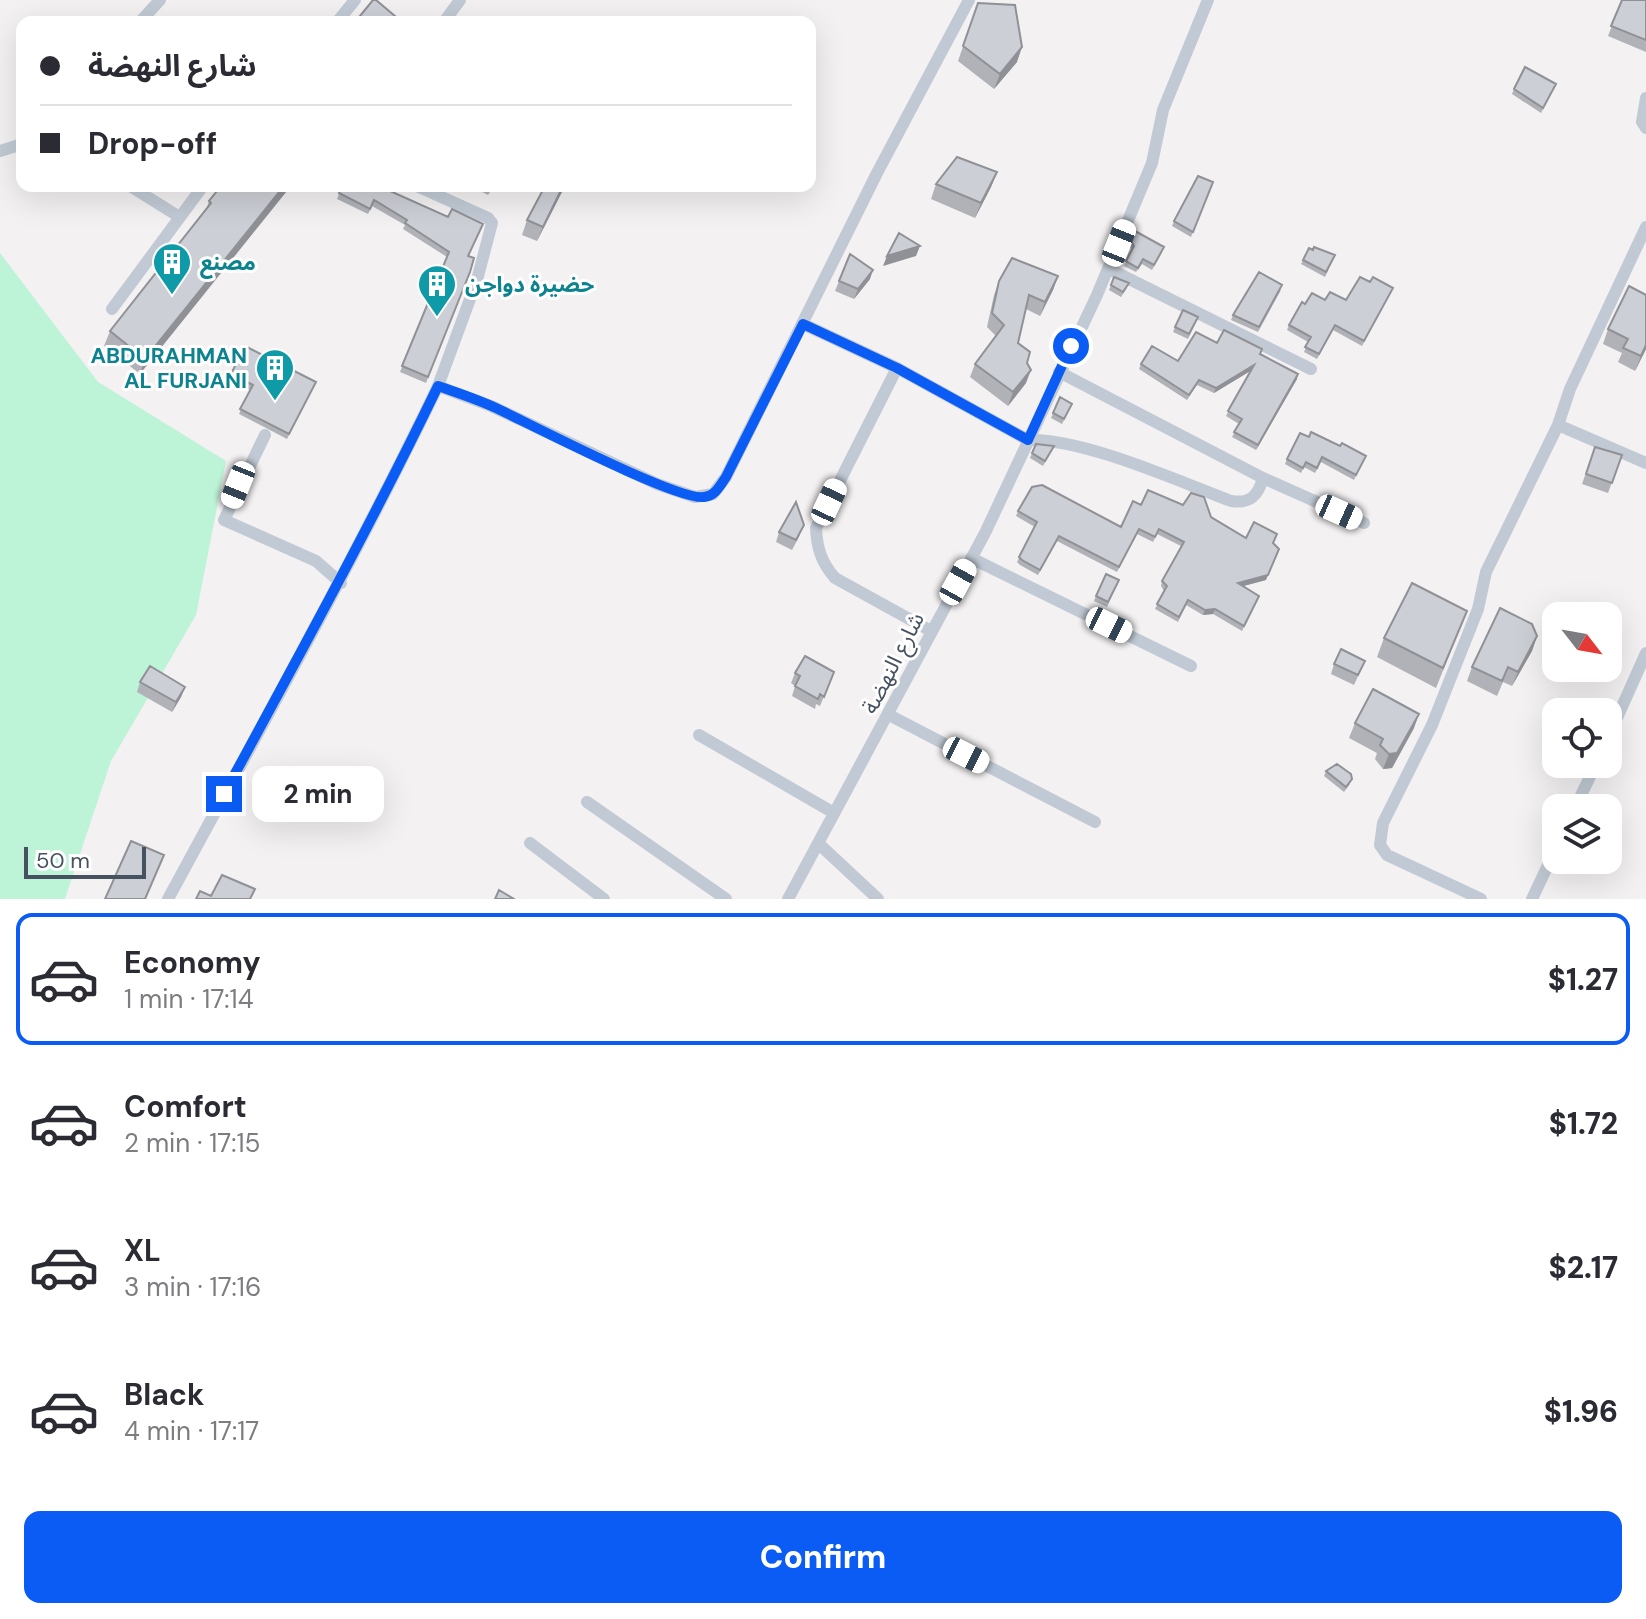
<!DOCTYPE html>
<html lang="en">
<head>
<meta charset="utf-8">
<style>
	body { margin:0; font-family:"DM Sans","Noto Sans Arabic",sans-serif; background:#f7f7f7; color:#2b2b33; height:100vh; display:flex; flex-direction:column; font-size:30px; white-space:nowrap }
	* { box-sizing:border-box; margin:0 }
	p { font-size:26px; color:#7c7c81 }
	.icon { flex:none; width:44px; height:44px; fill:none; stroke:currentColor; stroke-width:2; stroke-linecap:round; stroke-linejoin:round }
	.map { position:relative; height:899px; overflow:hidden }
	.drawer { display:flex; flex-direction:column; background:#fff; flex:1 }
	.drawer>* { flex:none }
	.hud { position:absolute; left:16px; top:16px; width:800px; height:176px; border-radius:16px; box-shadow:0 8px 32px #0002; display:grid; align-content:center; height:176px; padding:0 24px; background:#fff }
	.needle { width:52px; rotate:121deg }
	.tools { position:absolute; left:1542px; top:602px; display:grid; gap:16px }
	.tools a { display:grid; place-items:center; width:80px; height:80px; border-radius:16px; background:#fff; box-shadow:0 8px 32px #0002; font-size:40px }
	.scale { position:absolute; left:24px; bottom:20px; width:122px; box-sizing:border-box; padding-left:8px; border:4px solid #475260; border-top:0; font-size:22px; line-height:28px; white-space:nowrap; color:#475260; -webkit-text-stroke:6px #fff; paint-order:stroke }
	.end { position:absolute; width:36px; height:36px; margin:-18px; border:10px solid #0a5cf4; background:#fff; box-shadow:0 0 0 4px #fff }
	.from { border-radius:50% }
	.bubble { position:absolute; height:56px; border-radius:16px; background:#fff; box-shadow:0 8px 32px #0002; font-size:26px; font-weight:800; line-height:56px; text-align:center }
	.car { position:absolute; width:24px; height:48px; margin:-24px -12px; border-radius:10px; box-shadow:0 0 6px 2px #0007; background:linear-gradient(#fff 24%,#345 0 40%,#fff 0 76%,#345 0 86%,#fff 0) }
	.hud b { display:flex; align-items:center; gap:28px; height:76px; font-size:30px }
	.hud b+b { border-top:2px solid #e1e1e2 }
	.hud i { width:20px; height:20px; background:#2b2b33 }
	ul { padding:14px 0 0; list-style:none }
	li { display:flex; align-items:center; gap:24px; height:132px; margin:0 16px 12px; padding:0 8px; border:4px solid transparent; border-radius:16px }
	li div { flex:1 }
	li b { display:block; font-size:30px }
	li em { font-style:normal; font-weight:800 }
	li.active { border-color:#0a5cf4 }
	li>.icon { width:72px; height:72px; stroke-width:1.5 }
	.primary-button { display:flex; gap:16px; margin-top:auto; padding:16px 24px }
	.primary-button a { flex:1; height:92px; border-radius:16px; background:#0a5cf4; color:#fff; font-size:32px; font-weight:800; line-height:92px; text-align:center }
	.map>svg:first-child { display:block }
	.green { fill:#bdf3d7 }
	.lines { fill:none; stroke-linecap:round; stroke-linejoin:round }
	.minor { stroke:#c1cad4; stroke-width:12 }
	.wall { fill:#b0b2b8 }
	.shaded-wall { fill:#909196 }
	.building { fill:#cdcfd6; stroke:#909196; stroke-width:2 }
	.route { stroke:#0a5cf4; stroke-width:10 }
	.labels { text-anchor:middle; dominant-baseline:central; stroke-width:6; stroke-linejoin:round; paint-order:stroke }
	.culture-label { font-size:22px; font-weight:bold; fill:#0d838f; stroke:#fff; text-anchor:start }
	.street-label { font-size:22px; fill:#475260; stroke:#fff }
</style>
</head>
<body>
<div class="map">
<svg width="1646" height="899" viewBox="0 0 1646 899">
	<rect width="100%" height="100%" fill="#f3f1f1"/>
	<!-- green -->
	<path class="green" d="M0,253l98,129 128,79 -30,154 -85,146 -46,138h-65z"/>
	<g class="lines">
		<!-- minor -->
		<path class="minor" d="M140,22l20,-22
			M337,22l18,-22
			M444,22l16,-22
			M1646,98l-4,24 4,6
			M0,151l22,-7
			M130,186l48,30
			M417,186l71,32 4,5 -15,57 -39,106
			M1109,269l202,100
			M112,309l91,-123
			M803,324l94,44 131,72c55,-2 150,41 203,61 19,3 27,-5 32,-23l-204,-106
			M897,368l-81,160c1,20 5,34 19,50l96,53
			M1558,425l88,38
			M265,435l-41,85 92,41 25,22
			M1263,478l101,45
			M971,558l220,108
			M889,715l206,107
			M699,735l135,78
			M1608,738l38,-85
			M587,802l139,97
			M1575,808l21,-44
			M530,843l74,56
			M819,844l59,55
			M168,899c92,-170 186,-339 270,-513l53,20 166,78 38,13 18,-3 13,-17 151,-304 92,-173
			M788,899l197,-366 112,-238 55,-132 11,-53 45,-110
			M1481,899l-94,-44 -7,-10 3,-22 49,-98 46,-116 8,-37 72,-147 12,-36 76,-162
			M1532,899l24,-51"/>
	</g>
	<!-- wall -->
	<path class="wall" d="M1622,0h24v52l-38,-16z
		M978,3l39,59 -23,27 -36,-28z
		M1556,84l-15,29 -29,-19 2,-5z
		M997,172l-6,15 -16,31 -44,-19 5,-15z
		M1213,182l-22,55 -19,-11 2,-5z
		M221,186l-81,188 -36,-28 6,-15 96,-121 3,-9z
		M342,186h37l89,70 6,2 -48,125 -26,-11 47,-115 -44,-28 2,-4 -33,-19 -4,8 -31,-15z
		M471,186h23l-6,9z
		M545,186h20l-28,55 -15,-6 5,-15z
		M1130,240l32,12 -10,18 -10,-6 -6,8 -12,-6 8,-16 -4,-5z
		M1313,250l20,10 -8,17 -24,-13 2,-4z
		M1058,276l-5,14 -13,26 -14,-7 -8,34 9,20 -1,20 -18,23 -38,-29 5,-13 21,-28 -9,-9 7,-32 5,-14z
		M1114,277l13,11 -6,9 -12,-7z
		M870,279l-16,20 -19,-8 4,-10z
		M1370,282l23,6 -31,58 -29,-16 -16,29 -13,-7 4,-10 -21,-12 2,-5 36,-25h21z
		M1281,290l-23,42 -27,-12 2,-5z
		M1646,295v54l-11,22 -17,-9 4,-9 -19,-9 5,-15z
		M1196,322l-8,17 -15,-7 2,-5z
		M1217,343l43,11 37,25 -41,71 -24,-13 7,-13 -13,-8 24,-45 -36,22 -17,-8 -10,15 -48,-31 2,-5 37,-3z
		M231,374l85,8 -29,57 -48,-25 11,-24 -21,-11z
		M1060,397l12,7 -10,20 -11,-6z
		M1309,437l57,19 -12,24 -33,-18 -6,11 -11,-6 -3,6 -16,-9 2,-5z
		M1036,444l18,2 -11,20 -13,-8z
		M1595,447l27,8 -14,38 -26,-9z
		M1141,505l70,12 35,21 27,5 -7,37 -23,6 16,10 -17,35 -29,-17 -10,1 -17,-10 -8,17 -23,-13 9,-18 -3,-5 1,-5 19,-35 -24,-12 -4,8 -16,-8 -20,38 -60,-31 -19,34 -18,-10 -3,-3 18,-35 -19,-11 2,-5 103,16z
		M779,532l21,3 -8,15 -16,-8z
		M1119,580l-12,27 -13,-6 2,-5z
		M1467,611l-31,77 -59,-31 7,-19z
		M1537,636l-5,15 -20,35 -9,-4 -6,14 -30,-15 5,-14z
		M1365,661l-11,24 -23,-11 3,-10z
		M834,672l-14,34 -4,-2 -1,5 -23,-13 3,-10 -4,-3 4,-10z
		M140,682l45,5 -4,10 -9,15 -35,-20z
		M1355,723l59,5 -22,40 -9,1 -8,-10 2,-6 -28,-15z
		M1326,771l24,13 -6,8 -20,-16z"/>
	<!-- shaded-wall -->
	<path class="shaded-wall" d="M1022,47l-5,15 -23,27 6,-15z
		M997,172l-6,15 -16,31 6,-15z
		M284,186h7l-151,188 5,-15z
		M563,186h2l-28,55 6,-14z
		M920,246l-4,10 -33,10 4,-10z
		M873,270l-3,9 -16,20 4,-10z
		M1058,276l-5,14 -13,26 5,-14z
		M1646,345v4l-11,22 6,-15z
		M1254,365l-2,5 -38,23 2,-5z
		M1031,370l-5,13 -18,23 5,-14z
		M1298,374l-1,5 -41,71 2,-5z
		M1279,549l-13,31 -30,8 2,-5z
		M1215,609l-2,5 -10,1 2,-5z
		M1537,636l-5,15 -20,35 6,-14z
		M185,687l-4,10 -9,15 4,-10z
		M1419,714l-5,14 -22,40 -9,1 6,-15z"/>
	<!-- building -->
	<path class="building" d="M373,0h3l26,22h-47z
		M1622,0h24v40l-35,-14z
		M978,3l37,2 7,42 -22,27 -37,-28z
		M1525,67l31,17 -13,24 -29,-19z
		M957,157l40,15 -16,31 -45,-19z
		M1198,176l15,6 -20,50 -19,-11z
		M221,186h63l-139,173 -35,-28 101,-128 -2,-2z
		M342,186h37l69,31 4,-8 31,15 -15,32 6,2 -4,14 -42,105 -26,-11 47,-114 -44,-29 2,-3 -33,-20 -4,9 -31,-16z
		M482,186h11l-3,4z
		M545,186h18l-20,41 -16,-7z
		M1135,231l29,16 -10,18 -11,-6 -5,9 -12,-7 8,-15 -4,-6z
		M899,233l21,13 -33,10z
		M1314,247l21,8 -9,17 -23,-12 6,-12 4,2z
		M850,254l23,16 -15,19 -19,-8z
		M1012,258l46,18 -13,26 -16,-7 -11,48 12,9 -3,11 4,7 -18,22 -38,-28 29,-39 -12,-12 7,-32z
		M1259,272l23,13 -23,42 -26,-12z
		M1114,277l15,6 -6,9 -12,-7z
		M1360,277l10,5 3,-5 20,11 -29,53 -29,-16 -16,29 -14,-7 6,-10 -22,-12 13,-23 3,2 7,-11 13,7 5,-8 16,8z
		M1629,286l17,9v50l-5,11 -18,-8 5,-9 -20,-10z
		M1183,310l15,7 -9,17 -14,-7z
		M1224,330l38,19 -2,5 38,20 -40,71 -24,-13 8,-13 -14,-8 26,-46 -38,23 -17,-8 -10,15 -48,-31 11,-18 26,15 18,-29 21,11z
		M245,346l71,36 -27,52 -49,-25 13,-24 -22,-11z
		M1060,397l12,7 -8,15 -11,-6z
		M1311,432l29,14 2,-3 24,13 -10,19 -34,-18 -5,11 -11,-6 -3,6 -16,-9 13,-26 9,4z
		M1036,444l18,2 -9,15 -13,-8z
		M1595,447l27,8 -10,28 -26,-9z
		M1042,485l79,42 12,-26 8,4 7,-15 35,15 8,-12 13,4 7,20 35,21 8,-16 23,12 -4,9 6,6 -11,26 -30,8 21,13 -15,30 -29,-17 -10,1 -17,-10 -9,17 -22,-13 10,-18 -5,-5 22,-39 -25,-13 -4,8 -16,-8 -20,38 -60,-31 -19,34 -18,-10 -3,-3 18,-35 -19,-11 14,-24z
		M796,502l8,23 -8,15 -17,-8z
		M1106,574l13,6 -11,22 -12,-6z
		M1412,583l55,28 -24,57 -59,-30z
		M1500,608l32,16 5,12 -19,36 -10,-5 -6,14 -30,-14z
		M1341,649l24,12 -7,14 -24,-11z
		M805,656l29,16 -10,25 -4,-3 -2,5 -23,-13 5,-10 -5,-3z
		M150,666l35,21 -9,15 -36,-20z
		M1373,689l46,25 -22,39 -8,1 -9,-9 3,-6 -28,-16z
		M1337,764l14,10 1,5 -6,8 -20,-16z
		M131,841l33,14 -19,44h-40z
		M222,875l33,14 -5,10h-54l4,-8 11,5z
		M499,890l15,9h-19z"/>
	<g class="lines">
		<!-- route -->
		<path class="route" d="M224,794c73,-135 147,-269 214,-408 20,7 39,13 58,22 34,16 182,93 208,89 11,-1 16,-11 22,-20l77,-153 94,44 131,72 43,-94"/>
	</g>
	<!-- icons -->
	<defs>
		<g id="building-pin" transform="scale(2)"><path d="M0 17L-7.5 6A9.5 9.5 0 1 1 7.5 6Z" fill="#0f9aa8" stroke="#fff"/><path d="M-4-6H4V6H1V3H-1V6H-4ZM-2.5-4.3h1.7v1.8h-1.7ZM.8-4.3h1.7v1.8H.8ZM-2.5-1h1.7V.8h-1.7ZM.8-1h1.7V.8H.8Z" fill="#fff"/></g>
	</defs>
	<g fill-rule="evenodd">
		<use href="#building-pin" x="172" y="262"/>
		<use href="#building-pin" x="437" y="284"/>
		<use href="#building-pin" x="275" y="368"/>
	</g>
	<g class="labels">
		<!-- culture labels -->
		<g class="culture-label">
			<text x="200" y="262">مصنع</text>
			<text x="465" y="284">حضيرة دواجن</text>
			<text x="247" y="355" text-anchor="end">ABDURAHMAN<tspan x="247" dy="25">AL FURJANI</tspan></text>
		</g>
		<!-- street labels -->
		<g class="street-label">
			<text transform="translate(893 663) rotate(-63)">شارع النهضة</text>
		</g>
	</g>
</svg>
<div class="tools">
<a><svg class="needle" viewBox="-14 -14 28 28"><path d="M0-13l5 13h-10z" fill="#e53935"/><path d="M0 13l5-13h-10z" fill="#7c7c81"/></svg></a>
<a><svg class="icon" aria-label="locate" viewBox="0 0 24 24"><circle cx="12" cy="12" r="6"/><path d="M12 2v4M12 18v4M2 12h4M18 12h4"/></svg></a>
<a><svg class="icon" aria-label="layers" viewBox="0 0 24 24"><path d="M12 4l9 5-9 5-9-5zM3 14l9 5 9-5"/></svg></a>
</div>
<div class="scale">50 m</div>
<i class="end from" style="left:1071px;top:346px"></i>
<i class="end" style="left:224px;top:794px"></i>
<div class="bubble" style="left:252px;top:766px;width:132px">2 min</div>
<i class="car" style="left:1119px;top:243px;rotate:22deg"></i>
<i class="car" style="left:238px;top:485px;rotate:202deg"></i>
<i class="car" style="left:829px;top:502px;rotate:25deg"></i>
<i class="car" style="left:1339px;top:512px;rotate:114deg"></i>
<i class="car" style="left:958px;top:582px;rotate:29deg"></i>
<i class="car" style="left:1109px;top:625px;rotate:116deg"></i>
<i class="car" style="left:966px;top:755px;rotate:117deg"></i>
<div class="hud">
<b><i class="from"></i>شارع النهضة</b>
<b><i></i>Drop-off</b>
</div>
</div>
<section class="drawer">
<ul>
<li class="active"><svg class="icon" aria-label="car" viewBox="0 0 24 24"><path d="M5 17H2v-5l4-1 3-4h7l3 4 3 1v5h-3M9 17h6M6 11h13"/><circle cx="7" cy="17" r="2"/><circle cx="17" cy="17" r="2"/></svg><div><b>Economy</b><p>1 min · 17:14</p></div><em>$1.27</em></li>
<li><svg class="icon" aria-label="car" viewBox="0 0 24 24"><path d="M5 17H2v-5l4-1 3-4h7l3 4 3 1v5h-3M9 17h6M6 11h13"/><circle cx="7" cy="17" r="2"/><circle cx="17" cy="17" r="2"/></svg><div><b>Comfort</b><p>2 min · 17:15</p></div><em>$1.72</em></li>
<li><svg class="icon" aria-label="car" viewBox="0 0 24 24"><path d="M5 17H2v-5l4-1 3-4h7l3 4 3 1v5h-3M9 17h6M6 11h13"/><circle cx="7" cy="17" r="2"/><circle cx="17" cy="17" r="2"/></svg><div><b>XL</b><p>3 min · 17:16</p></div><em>$2.17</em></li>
<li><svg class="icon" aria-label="car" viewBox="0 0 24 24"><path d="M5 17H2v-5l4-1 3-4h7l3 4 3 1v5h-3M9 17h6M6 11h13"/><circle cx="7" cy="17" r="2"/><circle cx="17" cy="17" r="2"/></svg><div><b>Black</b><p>4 min · 17:17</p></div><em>$1.96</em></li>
</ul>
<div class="primary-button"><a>Confirm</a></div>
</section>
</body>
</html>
